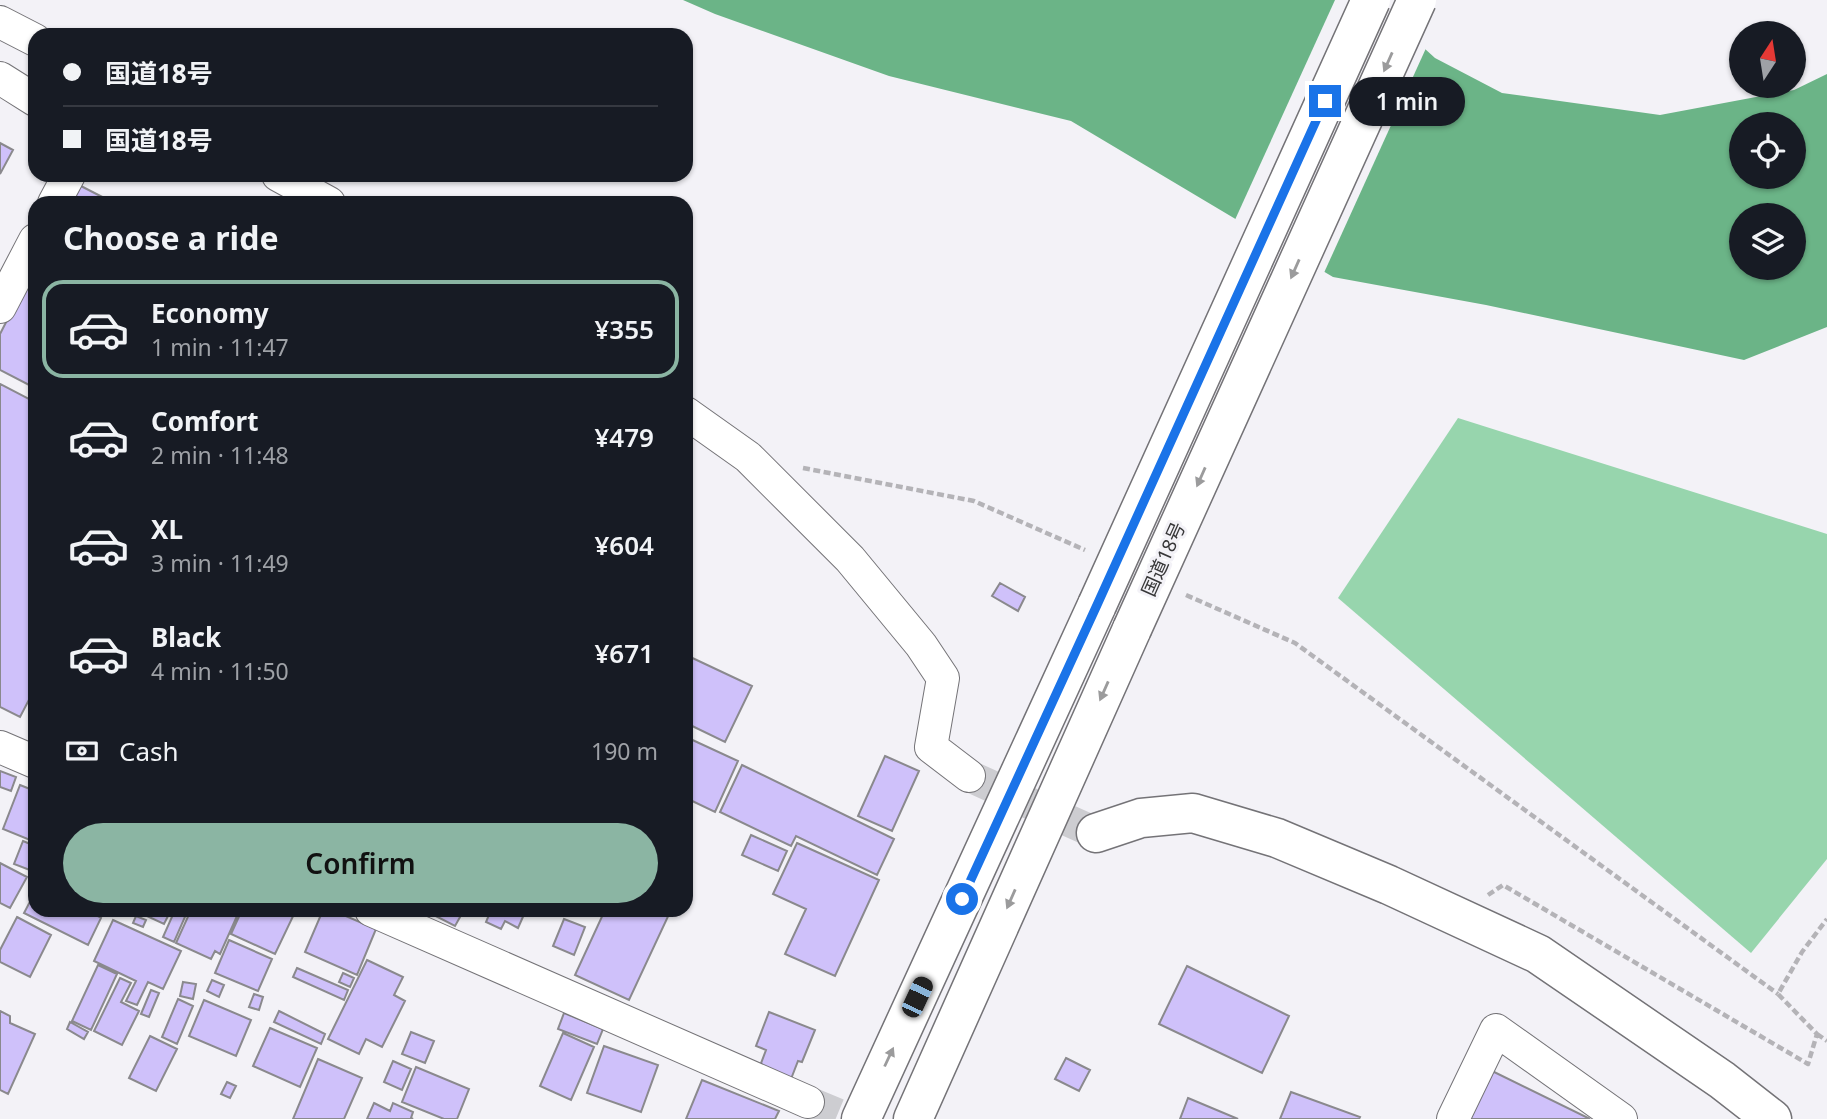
<!DOCTYPE html>
<html lang="en">
<head>
<meta charset="utf-8">
<style>
	body { margin:0; font-family:"Noto Sans","Noto Sans JP",sans-serif; background:#20242c; color:#f1f3f6; height:100vh; display:flex; flex-direction:column; font-size:26px; white-space:nowrap }
	* { box-sizing:border-box; margin:0 }
	p { font-size:23px; color:#9ea1a6 }
	.icon { flex:none; width:38px; height:38px; fill:none; stroke:currentColor; stroke-width:2; stroke-linecap:round; stroke-linejoin:round }
	.map { position:relative; flex:1; overflow:hidden }
	.details { position:absolute; left:28px; top:196px; width:665px; height:721px; display:flex; flex-direction:column; background:#171b24; border-radius:21px; box-shadow:0 2px 5px #0004 }
	.details>* { flex:none }
	.guide { position:absolute; left:28px; top:28px; width:665px; height:154px; border-radius:21px; box-shadow:0 2px 5px #0004; display:grid; align-content:center; height:154px; padding:0 35px; background:#171b24 }
	.needle { width:46px; rotate:12deg }
	.buttons { position:absolute; left:1729px; top:21px; display:grid; gap:14px }
	.buttons a { display:grid; place-items:center; width:77px; height:77px; border-radius:50%; background:#171b24; box-shadow:0 2px 5px #0004; font-size:35px }
	.end { position:absolute; width:32px; height:32px; margin:-16px; border:9px solid #1a73e8; background:#fff; box-shadow:0 0 0 4px #fff }
	.from { border-radius:50% }
	.bubble { position:absolute; height:49px; border-radius:24px; background:#171b24; box-shadow:0 2px 5px #0004; font-size:23px; font-weight:600; line-height:49px; text-align:center }
	.car { position:absolute; width:21px; height:42px; margin:-21px -10px; border-radius:9px; box-shadow:0 0 5px 2px #0007; background:linear-gradient(#222 24%,#8ab4d8 0 40%,#222 0 76%,#8ab4d8 0 86%,#222 0) }
	.guide b { display:flex; align-items:center; gap:24px; height:66px; font-size:26px }
	.guide b+b { border-top:2px solid #363941 }
	.guide i { width:18px; height:18px; background:#f1f3f6 }
	ul { padding:0; list-style:none }
	li { display:flex; align-items:center; gap:21px; height:98px; margin:0 14px 10px; padding:0 21px; border:4px solid transparent; border-radius:21px }
	li div { flex:1 }
	li b { display:block; font-size:26px }
	li em { font-style:normal; font-weight:600 }
	li.current { border-color:#8bb5a3 }
	li>.icon { width:63px; height:63px; stroke-width:1.5 }
	h2 { padding:0 35px; font-size:32px; line-height:84px }
	.pay { display:flex; align-items:center; gap:18px; height:77px; padding:0 35px; font-size:26px }
	.pay p { margin-inline-start:auto }
	.primary-button { display:flex; gap:14px; margin-top:auto; padding:14px 35px }
	.primary-button a { flex:1; height:80px; border-radius:42px; background:#8bb5a3; color:#111; font-size:28px; font-weight:600; line-height:80px; text-align:center }
	.map>svg:first-child { display:block }
	.green { fill:#97d5ad }
	.water { fill:#6bb487; fill-rule:evenodd }
	.pier { fill:#f3f2f7 }
	.building { fill:#cfc1fa; stroke:#8a898d; stroke-width:2 }
	.lines { fill:none; stroke-linecap:round; stroke-linejoin:round }
	.minor-tunnel { stroke:#cdcdd1; stroke-width:32; stroke-dasharray:32 16; stroke-linecap:butt }
	.minor-casing { stroke:#747377; stroke-width:34 }
	.tertiary-casing { stroke:#747377; stroke-width:41 }
	.trunk-casing { stroke:#747377; stroke-width:41 }
	.path { stroke:#b4b3b7; stroke-width:4.5; stroke-dasharray:7 3.5; stroke-linecap:butt }
	.minor { stroke:#fff; stroke-width:32 }
	.tertiary { stroke:#fff; stroke-width:38 }
	.trunk { stroke:#fff; stroke-width:38 }
	.trunk-bridge-casing { stroke:#747377; stroke-width:41; stroke-linecap:butt }
	.trunk-bridge { stroke:#fff; stroke-width:38 }
	.oneway { fill:#9b9b9c }
	.route { stroke:#1a73e8; stroke-width:9 }
	.labels { text-anchor:middle; dominant-baseline:central; stroke-width:6; stroke-linejoin:round; paint-order:stroke }
	.street-label { font-size:19px; fill:#373738; stroke:#f3f2f7 }
</style>
</head>
<body>
<div class="map">
<svg width="1827" height="1119" viewBox="0 0 1827 1119">
	<rect width="100%" height="100%" fill="#f3f2f7"/>
	<!-- green -->
	<path class="green" d="M1458,418l369,116v325l-76,94 -413,-355z"/>
	<!-- water -->
	<path class="water" d="M683,0h688l64,58 67,35 158,22 134,-25 33,-16v253l-83,33 -258,-55 -153,-28 -262,-156 -182,-45 -174,-62zM1741,124h53v53h-53zM1741,215h53v53h-53z"/>
	<!-- pier -->
	<path class="pier" d="M1335,0h41l51,46 -104,229 -89,-53z"/>
	<!-- building -->
	<path class="building" d="M0,143l13,7 -13,24z
		M77,184l37,19h-46z
		M35,266v122l-35,-18v-36z
		M0,384l35,18v293l-3,-1 -12,23 -20,-10z
		M1000,583l25,14 -7,14 -26,-15z
		M686,655l66,31 -27,56 -39,-19z
		M686,737l52,24 -23,51 -29,-14z
		M885,756l34,15 -27,60 -34,-15z
		M742,765l152,74 -17,36 -81,-39 -5,10 -71,-34z
		M0,771l16,6 -5,14 -11,-4z
		M20,785l15,6v51l-32,-13z
		M751,835l36,16 -9,20 -36,-16z
		M23,841l12,5v26l-21,-8z
		M797,843l82,37 -44,96 -50,-22 21,-45 -33,-15z
		M0,863l27,14 -17,31 -10,-5z
		M35,892v18h52l14,8 -13,27 -64,-32z
		M134,910h37l-7,14z
		M175,910h13l-14,32 -11,-5z
		M191,910h32l14,6 -17,38 -5,-3 -4,8 -35,-16z
		M242,910h54l-21,44 -44,-20z
		M323,910h9l44,19 -19,46 -52,-23z
		M424,910h40l-9,16z
		M479,910h47l-8,18 -13,-7 -4,8 -15,-7 3,-7z
		M605,910h66l-42,90 -54,-25z
		M136,916l10,4 -3,7 -10,-4z
		M17,917l34,18 -21,42 -30,-15v-12z
		M564,919l21,8 -11,28 -21,-9z
		M113,920l68,31 -18,38 -15,-7 -11,23 -11,-4 10,-20 -42,-20z
		M229,940l43,19 -14,32 -43,-18z
		M367,960l36,17 -9,18 11,6 -23,46 -16,-8 -7,15 -31,-15z
		M98,965l19,9 -26,56 -19,-9z
		M1187,966l102,50 -27,57 -103,-49z
		M297,968l51,22 -4,10 -51,-23z
		M343,973l11,5 -4,9 -11,-5z
		M120,978l11,5 -10,19 18,9 -17,34 -28,-14z
		M212,980l12,5 -5,12 -12,-6z
		M183,982l13,2 -3,15 -13,-3z
		M151,990l8,3 -10,24 -8,-3z
		M254,994l9,3 -4,13 -10,-3z
		M178,999l15,7 -16,38 -15,-7z
		M204,1000l47,20 -15,36 -47,-20z
		M0,1011l10,5v7l25,11 -27,60 -8,-4z
		M279,1011l46,23 -4,10 -47,-22z
		M769,1012l46,18 -13,32 -4,-1 -7,18 -31,-13 6,-16 -10,-4z
		M564,1013l39,16 -6,15 -39,-15z
		M70,1022l18,10 -4,7 -17,-10z
		M270,1028l47,20 -17,39 -47,-21z
		M411,1032l23,9 -9,22 -23,-9z
		M563,1033l31,14 -23,53 -31,-14z
		M150,1036l27,13 -21,42 -27,-13z
		M604,1046l54,19 -17,47 -54,-19z
		M1066,1058l24,12 -11,21 -24,-12z
		M318,1059l44,19 -18,41h-51z
		M393,1061l18,8 -9,21 -18,-8z
		M416,1067l53,22 -12,30h-13l-42,-17z
		M1486,1068l104,51h-129z
		M702,1080l77,31 -4,8h-89z
		M227,1082l9,4 -6,12 -9,-4z
		M1291,1092l69,25 -1,2h-79z
		M1188,1098l50,21h-58z
		M374,1103l16,8 3,-8 20,9 -2,6 2,1h-46z"/>
	<g class="lines">
		<!-- minor-tunnel -->
		<path class="minor-tunnel" d="M969,776l127,57
			M808,1102l41,17"/>
		<!-- minor casing -->
		<g class="minor-casing">
			<path id="minor" d="M0,22l35,18
				M0,78l35,22
				M278,175l51,28
				M54,203l15,-28
				M0,307l35,-67
				M686,413l62,44 102,102 71,86 22,33 -12,69 38,29
				M0,747l35,15
				M371,910l437,192
				M1453,1119l43,-89 125,89"/>
		</g>
		<!-- tertiary casing -->
		<g class="tertiary-casing">
			<path id="tertiary" d="M1096,833l45,-15 52,-5 84,25 112,47 149,69 184,126 50,39"/>
		</g>
		<!-- trunk casing -->
		<g class="trunk-casing">
			<path id="trunk" d="M861,1119l236,-514
				M913,1119l219,-490"/>
		</g>
		<!-- path -->
		<path class="path" d="M803,468l171,33 111,49
			M1186,595l109,48 483,351
			M1488,895l15,-10 305,179 9,-30 -39,-40 24,-42 25,-33
			M1817,1034l10,7"/>
		<!-- minor -->
		<use href="#minor" class="minor"/>
		<!-- tertiary -->
		<use href="#tertiary" class="tertiary"/>
		<!-- trunk -->
		<use href="#trunk" class="trunk"/>
		<!-- trunk-bridge casing -->
		<g class="trunk-bridge-casing">
			<path id="trunk-bridge" d="M1097,605l274,-605
				M1132,629l285,-629"/>
		</g>
		<!-- trunk-bridge -->
		<use href="#trunk-bridge" class="trunk-bridge"/>
	</g>
	<!-- one-way arrows -->
	<defs><path id="oneway-solid" d="M-6-.8H1V-3.2L6.5 0L1 3.2V.8H-6Z" transform="scale(1.75)"/></defs>
	<g class="oneway">
		<use href="#oneway-solid" transform="translate(1388 62) rotate(114)"/>
		<use href="#oneway-solid" transform="translate(1295 269) rotate(114)"/>
		<use href="#oneway-solid" transform="translate(1201 477) rotate(114)"/>
		<use href="#oneway-solid" transform="translate(1104 691) rotate(114)"/>
		<use href="#oneway-solid" transform="translate(1011 899) rotate(114)"/>
		<use href="#oneway-solid" transform="translate(889 1057) rotate(-65)"/>
	</g>
	<g class="lines">
		<!-- route -->
		<path class="route" d="M962,899l135,-294 228,-504"/>
	</g>
	<g class="labels">
		<!-- street labels -->
		<g class="street-label">
			<text transform="translate(1163 559) rotate(-66)">国道18号</text>
		</g>
	</g>
</svg>
<div class="buttons">
<a><svg class="needle" viewBox="-14 -14 28 28"><path d="M0-13l5 13h-10z" fill="#e53935"/><path d="M0 13l5-13h-10z" fill="#9ea1a6"/></svg></a>
<a><svg class="icon" aria-label="locate" viewBox="0 0 24 24"><circle cx="12" cy="12" r="6"/><path d="M12 2v4M12 18v4M2 12h4M18 12h4"/></svg></a>
<a><svg class="icon" aria-label="layers" viewBox="0 0 24 24"><path d="M12 4l9 5-9 5-9-5zM3 14l9 5 9-5"/></svg></a>
</div>
<i class="end from" style="left:962px;top:899px"></i>
<i class="end" style="left:1325px;top:101px"></i>
<div class="bubble" style="left:1349px;top:77px;width:116px">1 min</div>
<i class="car" style="left:917px;top:997px;rotate:25deg"></i>
<div class="guide">
<b><i class="from"></i>国道18号</b>
<b><i></i>国道18号</b>
</div>
<section class="details">
<h2>Choose a ride</h2>
<ul>
<li class="current"><svg class="icon" aria-label="car" viewBox="0 0 24 24"><path d="M5 17H2v-5l4-1 3-4h7l3 4 3 1v5h-3M9 17h6M6 11h13"/><circle cx="7" cy="17" r="2"/><circle cx="17" cy="17" r="2"/></svg><div><b>Economy</b><p>1 min · 11:47</p></div><em>¥355</em></li>
<li><svg class="icon" aria-label="car" viewBox="0 0 24 24"><path d="M5 17H2v-5l4-1 3-4h7l3 4 3 1v5h-3M9 17h6M6 11h13"/><circle cx="7" cy="17" r="2"/><circle cx="17" cy="17" r="2"/></svg><div><b>Comfort</b><p>2 min · 11:48</p></div><em>¥479</em></li>
<li><svg class="icon" aria-label="car" viewBox="0 0 24 24"><path d="M5 17H2v-5l4-1 3-4h7l3 4 3 1v5h-3M9 17h6M6 11h13"/><circle cx="7" cy="17" r="2"/><circle cx="17" cy="17" r="2"/></svg><div><b>XL</b><p>3 min · 11:49</p></div><em>¥604</em></li>
<li><svg class="icon" aria-label="car" viewBox="0 0 24 24"><path d="M5 17H2v-5l4-1 3-4h7l3 4 3 1v5h-3M9 17h6M6 11h13"/><circle cx="7" cy="17" r="2"/><circle cx="17" cy="17" r="2"/></svg><div><b>Black</b><p>4 min · 11:50</p></div><em>¥671</em></li>
</ul>
<div class="pay"><svg class="icon" aria-label="cash" viewBox="0 0 24 24"><path d="M3 7h18v10H3z"/><circle cx="12" cy="12" r="2"/></svg>Cash<p>190 m</p></div>
<div class="primary-button"><a>Confirm</a></div>
</section>
</div>
</body>
</html>
